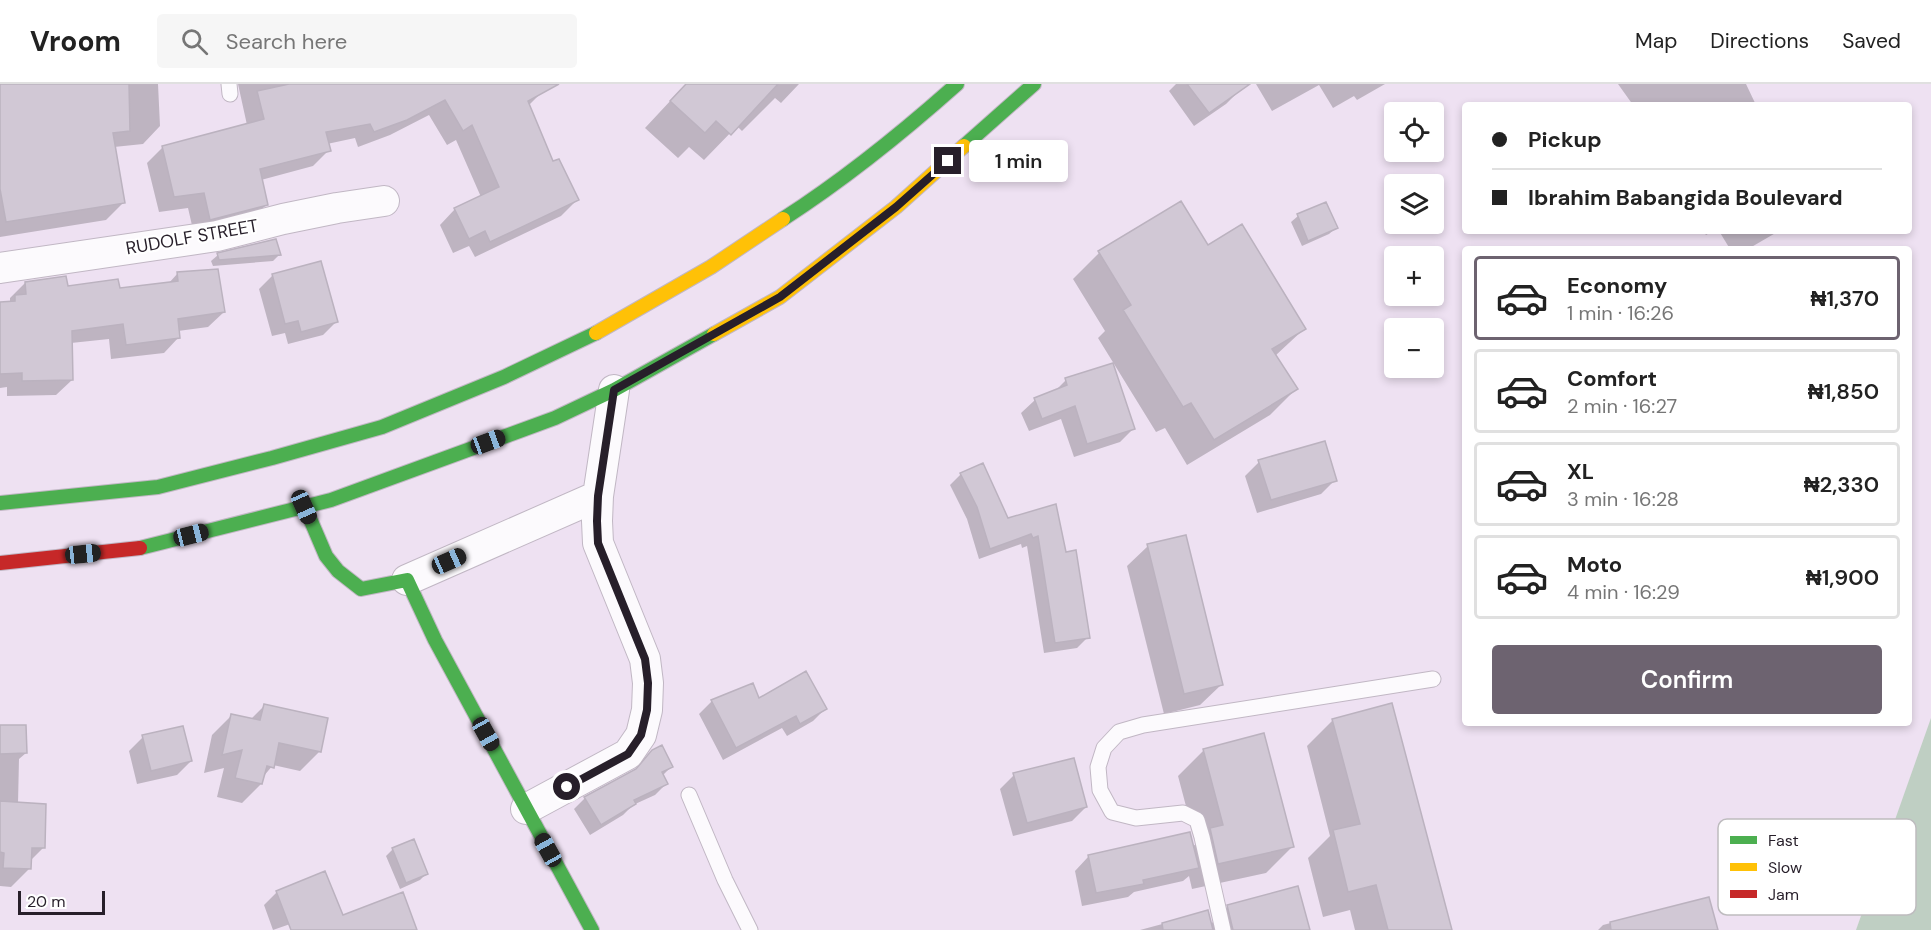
<!DOCTYPE html>
<html lang="en">
<head>
<meta charset="utf-8">
<style>
	body { margin:0; font-family:"DM Sans",sans-serif; background:#f6f6f6; color:#222; height:100vh; display:flex; flex-direction:column; font-size:22px; white-space:nowrap }
	* { box-sizing:border-box; margin:0 }
	p { font-size:20px; color:#767676 }
	.icon { flex:none; width:33px; height:33px; fill:none; stroke:currentColor; stroke-width:2; stroke-linecap:round; stroke-linejoin:round }
	.map { position:relative; flex:1; overflow:hidden }
	.sheet { position:absolute; left:1462px; top:162px; width:450px; height:480px; display:flex; flex-direction:column; background:#fff; border-radius:6px; box-shadow:0 3px 9px #0003 }
	.sheet>* { flex:none }
	.hud { position:absolute; left:1462px; top:18px; width:450px; height:132px; border-radius:6px; box-shadow:0 3px 9px #0003; display:grid; align-content:center; height:132px; padding:0 30px; background:#fff }
	.buttons { position:absolute; left:1384px; top:18px; display:grid; gap:12px }
	.buttons a { display:grid; place-items:center; width:60px; height:60px; border-radius:6px; background:#fff; box-shadow:0 3px 9px #0003; font-size:30px }
	.scale { position:absolute; left:18px; bottom:15px; width:87px; box-sizing:border-box; padding-left:6px; border:3px solid #271f2a; border-top:0; font-size:16px; line-height:21px; white-space:nowrap; color:#271f2a; -webkit-text-stroke:4px #fff; paint-order:stroke }
	.end { position:absolute; width:27px; height:27px; margin:-14px; border:8px solid #271f2a; background:#fff; box-shadow:0 0 0 3px #fff }
	.from { border-radius:50% }
	.bubble { position:absolute; height:42px; border-radius:6px; background:#fff; box-shadow:0 3px 9px #0003; font-size:20px; font-weight:600; line-height:42px; text-align:center }
	.car { position:absolute; width:18px; height:36px; margin:-18px -9px; border-radius:8px; box-shadow:0 0 4px 2px #0007; background:linear-gradient(#222 24%,#8ab4d8 0 40%,#222 0 76%,#8ab4d8 0 86%,#222 0) }
	.hud b { display:flex; align-items:center; gap:21px; height:57px; font-size:22px }
	.hud b+b { border-top:2px solid #e0e0e0 }
	.hud i { width:15px; height:15px; background:#222 }
	ul { padding:10px 0 0; list-style:none }
	li { display:flex; align-items:center; gap:18px; height:84px; margin:0 12px 9px; padding:0 18px; border:3px solid #e0e0e0; border-radius:6px }
	li div { flex:1 }
	li b { display:block; font-size:22px }
	li em { font-style:normal; font-weight:600 }
	li.current { border-color:#6d6370 }
	li>.icon { width:54px; height:54px; stroke-width:1.5 }
	.button { display:flex; gap:12px; margin-top:auto; padding:12px 30px }
	.button a { flex:1; height:69px; border-radius:6px; background:#6d6370; color:#fff; font-size:24px; font-weight:600; line-height:69px; text-align:center }
	header { display:flex; align-items:center; gap:36px; box-sizing:border-box; height:84px; padding:0 30px; background:#fff; border-bottom:2px solid #e0e0e0 }
	header strong { font-size:28px }
	nav { display:flex; gap:33px; margin-inline-start:auto; font-size:21px }
	.search { width:420px; height:54px; background:#f6f6f6; display:flex; align-items:center; gap:15px; box-sizing:border-box; padding:0 21px; border-radius:6px; color:#767676; font-size:22px }
	.map>svg:first-child { display:block }
	.green { fill:#bfcfc3 }
	.shadow { fill:#0003 }
	.building { fill:#d1c8d5; stroke:#bbb2bf; stroke-width:1.5 }
	.lines { fill:none; stroke-linecap:round; stroke-linejoin:round }
	.lane-casing { stroke:#c1b7c4; stroke-width:17 }
	.street-casing { stroke:#c1b7c4; stroke-width:32 }
	.fast-casing { stroke:#c1b7c4; stroke-width:16 }
	.slow-casing { stroke:#c1b7c4; stroke-width:16 }
	.jam-casing { stroke:#c1b7c4; stroke-width:16 }
	.lane { stroke:#fcfafd; stroke-width:15 }
	.street { stroke:#fcfafd; stroke-width:30 }
	.fast { stroke:#4caf50; stroke-width:14 }
	.slow { stroke:#ffc107; stroke-width:14 }
	.jam { stroke:#c62828; stroke-width:14 }
	.route { stroke:#271f2a; stroke-width:8 }
	.labels { text-anchor:middle; dominant-baseline:central; stroke-width:4.5; stroke-linejoin:round; paint-order:stroke }
	.street-label { font-size:18px; fill:#271f2a; stroke:#fff }
	.key { fill:#fff; stroke:#bebcbf; stroke-width:1.5 }
	.key-label { font-size:16px; fill:#271f2a }
</style>
</head>
<body>
<header>
<strong>Vroom</strong>
<div class="search"><svg class="icon" aria-label="search" viewBox="0 0 24 24"><circle cx="10" cy="10" r="6"/><path d="M15 15l6 6"/></svg>Search here</div>
<nav><a>Map</a><a>Directions</a><a>Saved</a></nav>
</header>
<div class="map">
<svg width="1931" height="846" viewBox="0 0 1931 846">
	<rect width="100%" height="100%" fill="#eee1f2"/>
	<!-- green -->
	<path class="green" d="M1931,634v212h-75z"/>
	<!-- shadow -->
	<path class="shadow" d="M0,0h158l2,42 -17,18 -29,3 9,56 -17,17 -106,17z
		M238,0h298l5,9 -13,13 24,57 25,37 -16,16 -86,41 -6,-11 -16,7 -13,-28 15,-16 26,-12 -25,-57 -9,5 -18,-30 -39,20 -32,12 -3,-9 -28,6 2,6 -16,16 -52,14 6,24 -16,16 -57,14 -6,-26 -29,4 -12,-49 16,-16 84,-22z
		M686,0h113l-18,19 -6,-5 -33,33 -5,-5 -33,34 -15,-13 -11,11 -33,-30z
		M1176,0h59l5,6 -14,14 -32,22 -25,-35z
		M1256,0h129l-28,16 -3,-4 -21,12 -14,-23 -47,26z
		M1618,0h128l10,21h-123z
		M1180,119l28,44 96,82 -29,27 21,33 -26,26 -83,50 -22,-37 -9,4 -58,-94 7,-7 -32,-52 26,-26z
		M1298,132l38,12 -7,6 -27,12 -11,-24z
		M1703,147h10l-7,4z
		M1719,147h60l-31,18h-18z
		M218,171h61l-6,6 -60,5 -2,-5z
		M178,189l46,39 -16,15 -30,4 1,6 -15,16 -53,6 -2,-20 -38,4 1,37 -16,15 -49,1v-9l-7,1v-84l10,-2v-4l15,-15 41,5 52,2 50,-6z
		M273,191l63,47 -13,13 -35,9 -3,-11 -13,3 -13,-47z
		M1066,296l68,48 -14,14 -46,15 -13,-38 -32,12 -8,-18 14,-13 19,-8z
		M1259,378l76,18 -14,14 -64,19 -12,-37z
		M961,390l46,46 48,-14 10,47 23,84 -11,11 -33,5 -17,-107 -5,2 -1,-4 -42,15 -12,-40 -17,-34z
		M1148,462l73,139 -21,20 -36,9 -37,-148z
		M752,601l6,15 68,8 -13,13 -26,15 -5,-8 -59,32 -24,-46 13,-13z
		M264,622l62,13 -7,33 -19,19 -27,-6 -10,12 -2,7 -19,19 -25,-6 7,-29 -20,5 8,-38 19,-19 19,4z
		M1333,636l117,210h-95l-5,-20 -27,7 -15,-59 22,-22 -23,-90z
		M0,643l26,26 -7,6 -1,45 25,44 -13,13v7l-19,19 -11,-1z
		M143,653l48,24 -14,14 -40,9 -8,-33z
		M1204,666l88,97 -26,26 -74,16 -3,-13 -6,5 -49,11 -6,5 -46,9 -7,-35 13,-14 104,-10 4,-3 -18,-68z
		M653,667l18,16 -9,9 4,8 -11,11 -22,10 -10,10 -33,20 -16,-26 11,-11 48,-25z
		M1014,691l72,32 -14,14 -59,15 -13,-47z
		M393,765l34,24 -7,7 -20,9 -14,-33z
		M277,808l65,24 73,14h-119l-3,-7 -20,7 -9,-25z
		M1708,814l8,32h-118l5,-5z
		M1228,822l80,24h-168l67,-18 4,12z"/>
	<!-- building -->
	<path class="building" d="M0,0h129l1,47 -17,2 12,70 -119,19 -6,-33z
		M289,0h270l-31,17 25,60 6,-2 20,41 -89,42 -5,-11 -16,8 -15,-31 45,-21 -27,-62 -9,6 -18,-31 -38,20 -33,12 -4,-8 -44,8 5,19 -71,18 8,36 -58,15 -6,-27 -30,4 -12,-51 102,-27 -7,-28z
		M686,0h92l-47,51 -15,-14 -11,12 -35,-32z
		M1187,0h63l-41,29z
		M1181,117l27,44 34,-21 64,105 -34,20 26,40 -84,51 -23,-37 -8,4 -60,-97 8,-5 -33,-54z
		M1326,118l12,26 -30,13 -11,-27z
		M276,155l5,16 -62,5 -2,-7z
		M321,177l17,61 -37,10 -3,-11 -13,3 -13,-50z
		M218,185l7,43 -47,7 2,19 -54,7 -3,-21 -51,7 1,49 -51,1v-8l-22,1v-72l15,-1v-6l11,-1 -1,-12 41,-6 2,10 50,-7 2,9 58,-7 -1,-9z
		M1113,279l22,66 -48,15 -12,-38 -33,13 -8,-21 33,-13 -2,-7z
		M1325,357l12,40 -66,19 -13,-40z
		M983,379l25,55 48,-14 10,48 10,-2 14,88 -35,5 -17,-107 -5,2 -2,-4 -41,15 -13,-42 -17,-34z
		M1186,451l37,150 -39,9 -37,-150z
		M806,587l21,38 -27,15 -4,-8 -60,32 -25,-48 42,-17 6,15z
		M1392,619l60,227h-64l-12,-45 -28,7 -15,-62 27,-6 -28,-105z
		M264,620l64,14 -7,34 -42,-9 -5,25 -7,-2 -5,18 -27,-6 7,-28 -20,5 9,-41 29,6z
		M0,641h26l1,28 -27,1z
		M183,642l9,35 -41,10 -9,-36z
		M1264,649l30,114 -76,17 -8,-36 13,-3 -20,-76z
		M662,661l11,22 -11,5 6,12 -34,16 2,4 -35,21 -17,-28 52,-28 16,-19z
		M1074,674l13,49 -60,16 -14,-50z
		M0,717l46,3 -1,44h-13l-1,21 -28,-1 1,-15 -4,-1z
		M1190,748l9,36 -56,12 1,4 -48,9 -8,-38z
		M414,755l14,35 -22,9 -14,-35z
		M325,787l18,44 60,-23 14,38h-126l-15,-39z
		M1298,802l12,44h-77l-6,-25z
		M1709,813l9,33h-107l-1,-8z
		M1208,826l5,20h-50l-1,-7z"/>
	<g class="lines">
		<!-- lane casing -->
		<g class="lane-casing">
			<path id="lane" d="M229,0l1,10
				M689,711l36,85 25,50
				M1223,846l-21,-93 -5,-17 -14,-7 -47,5 -24,-6 -12,-22 -2,-23 6,-19 15,-16 24,-7 290,-46"/>
		</g>
		<!-- street casing -->
		<g class="street-casing">
			<path id="street" d="M0,184l217,-32 66,-17 54,-11 47,-7
				M407,496l191,-84
				M526,725l102,-55 13,-19 6,-25 1,-27 -3,-24 -47,-116 -1,-22 1,-25 16,-106"/>
		</g>
		<!-- fast casing -->
		<g class="fast-casing">
			<path id="fast" d="M964,62l70,-62
				M783,135c62,-40 119,-86 174,-135
				M0,419l158,-16 114,-29 110,-31 122,-50 92,-44
				M305,423l21,49 12,15 23,18 46,-9 28,60 157,290
				M140,464l191,-48 224,-82 59,-28 100,-56"/>
		</g>
		<!-- slow casing -->
		<g class="slow-casing">
			<path id="slow" d="M596,249l115,-66 72,-48
				M714,250l66,-37 116,-90 68,-61"/>
		</g>
		<!-- jam casing -->
		<g class="jam-casing">
			<path id="jam" d="M0,479l140,-15"/>
		</g>
		<!-- lane -->
		<use href="#lane" class="lane"/>
		<!-- street -->
		<use href="#street" class="street"/>
		<!-- fast -->
		<use href="#fast" class="fast"/>
		<!-- slow -->
		<use href="#slow" class="slow"/>
		<!-- jam -->
		<use href="#jam" class="jam"/>
	</g>
	<g class="lines">
		<!-- route -->
		<path class="route" d="M567,703l61,-33 13,-19 6,-25 1,-27 -3,-24 -47,-116 -1,-22 1,-25 16,-106 166,-93 116,-90 52,-46"/>
	</g>
	<g class="labels">
		<!-- street labels -->
		<g class="street-label">
			<text transform="translate(192 153) rotate(-10)">RUDOLF STREET</text>
		</g>
	</g>
	<!-- legend -->
	<rect x="1718" y="735" width="198" height="96" rx="9" class="key"/>
	<rect x="1730" y="752" width="27" height="8" fill="#4caf50"/>
	<rect x="1730" y="779" width="27" height="8" fill="#ffc107"/>
	<rect x="1730" y="806" width="27" height="8" fill="#c62828"/>
	<g class="key-label">
		<text x="1768" y="762">Fast</text>
		<text x="1768" y="789">Slow</text>
		<text x="1768" y="816">Jam</text>
	</g>
</svg>
<div class="buttons">
<a><svg class="icon" aria-label="locate" viewBox="0 0 24 24"><circle cx="12" cy="12" r="6"/><path d="M12 2v4M12 18v4M2 12h4M18 12h4"/></svg></a>
<a><svg class="icon" aria-label="layers" viewBox="0 0 24 24"><path d="M12 4l9 5-9 5-9-5zM3 14l9 5 9-5"/></svg></a>
<a>+</a>
<a>−</a>
</div>
<div class="scale">20 m</div>
<i class="end from" style="left:567px;top:703px"></i>
<i class="end" style="left:948px;top:77px"></i>
<div class="bubble" style="left:969px;top:56px;width:99px">1 min</div>
<i class="car" style="left:488px;top:358px;rotate:70deg"></i>
<i class="car" style="left:304px;top:423px;rotate:156deg"></i>
<i class="car" style="left:191px;top:451px;rotate:76deg"></i>
<i class="car" style="left:83px;top:470px;rotate:84deg"></i>
<i class="car" style="left:449px;top:477px;rotate:66deg"></i>
<i class="car" style="left:486px;top:650px;rotate:151deg"></i>
<i class="car" style="left:548px;top:766px;rotate:331deg"></i>
<div class="hud">
<b><i class="from"></i>Pickup</b>
<b><i></i>Ibrahim Babangida Boulevard</b>
</div>
<section class="sheet">
<ul>
<li class="current"><svg class="icon" aria-label="car" viewBox="0 0 24 24"><path d="M5 17H2v-5l4-1 3-4h7l3 4 3 1v5h-3M9 17h6M6 11h13"/><circle cx="7" cy="17" r="2"/><circle cx="17" cy="17" r="2"/></svg><div><b>Economy</b><p>1 min · 16:26</p></div><em>₦1,370</em></li>
<li><svg class="icon" aria-label="car" viewBox="0 0 24 24"><path d="M5 17H2v-5l4-1 3-4h7l3 4 3 1v5h-3M9 17h6M6 11h13"/><circle cx="7" cy="17" r="2"/><circle cx="17" cy="17" r="2"/></svg><div><b>Comfort</b><p>2 min · 16:27</p></div><em>₦1,850</em></li>
<li><svg class="icon" aria-label="car" viewBox="0 0 24 24"><path d="M5 17H2v-5l4-1 3-4h7l3 4 3 1v5h-3M9 17h6M6 11h13"/><circle cx="7" cy="17" r="2"/><circle cx="17" cy="17" r="2"/></svg><div><b>XL</b><p>3 min · 16:28</p></div><em>₦2,330</em></li>
<li><svg class="icon" aria-label="car" viewBox="0 0 24 24"><path d="M5 17H2v-5l4-1 3-4h7l3 4 3 1v5h-3M9 17h6M6 11h13"/><circle cx="7" cy="17" r="2"/><circle cx="17" cy="17" r="2"/></svg><div><b>Moto</b><p>4 min · 16:29</p></div><em>₦1,900</em></li>
</ul>
<div class="button"><a>Confirm</a></div>
</section>
</div>
</body>
</html>
